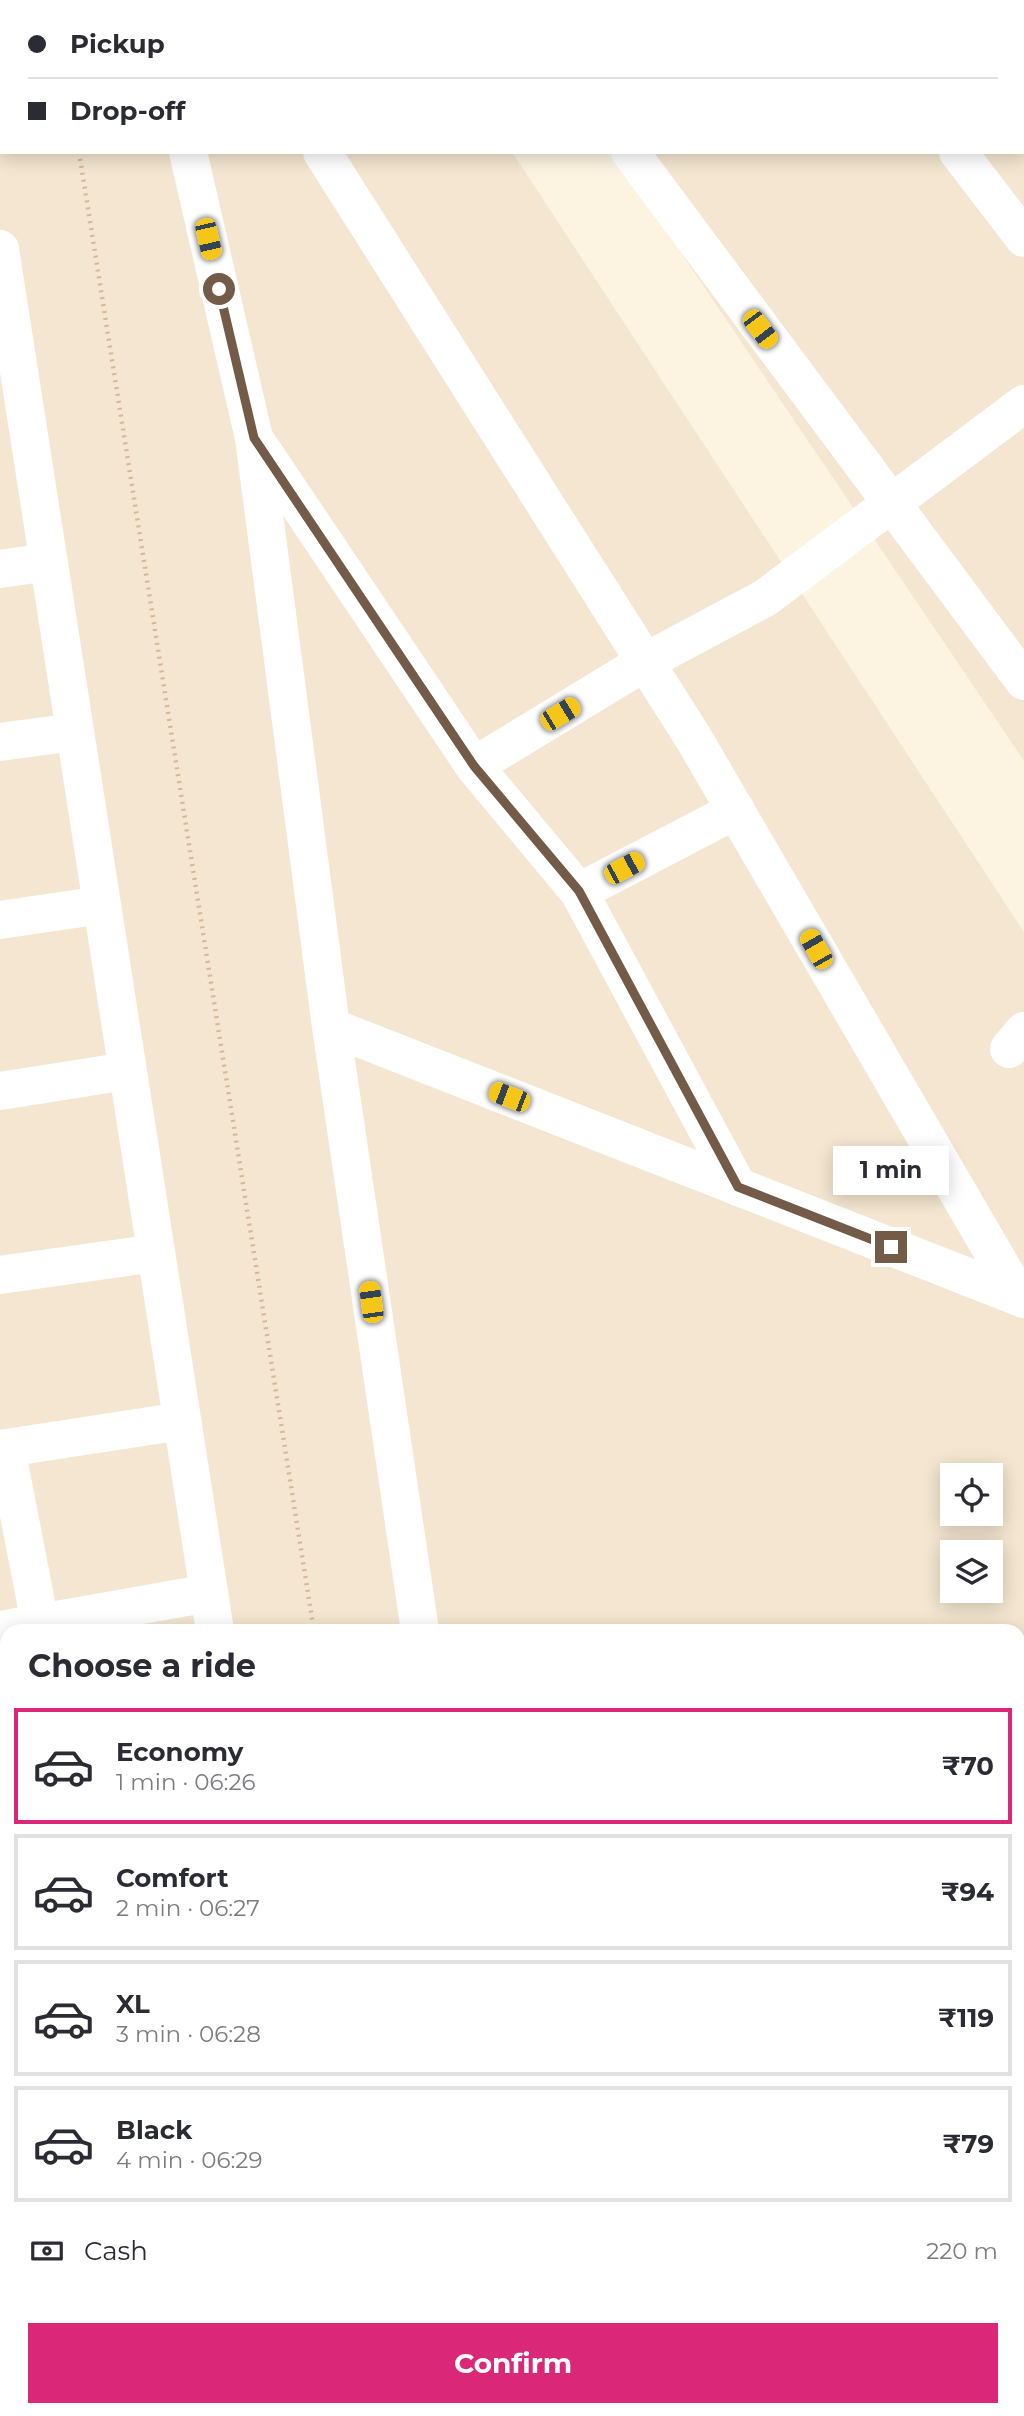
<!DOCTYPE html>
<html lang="en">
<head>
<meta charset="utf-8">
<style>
	body { margin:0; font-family:Montserrat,sans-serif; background:#f7f7f7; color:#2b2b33; height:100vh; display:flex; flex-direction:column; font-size:26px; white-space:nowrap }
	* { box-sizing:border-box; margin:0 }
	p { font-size:23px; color:#7c7c81 }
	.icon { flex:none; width:38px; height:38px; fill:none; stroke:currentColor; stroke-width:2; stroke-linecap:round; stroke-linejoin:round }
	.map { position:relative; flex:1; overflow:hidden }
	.drawer { position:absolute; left:0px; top:1624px; width:1026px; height:793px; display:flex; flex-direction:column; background:#fff; border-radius:21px 21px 0 0; box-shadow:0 4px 18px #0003 }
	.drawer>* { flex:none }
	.guide { position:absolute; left:0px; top:0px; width:1026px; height:154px; box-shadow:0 4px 18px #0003; display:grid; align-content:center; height:154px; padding:0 28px; background:#fff }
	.buttons { position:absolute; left:940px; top:1463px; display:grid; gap:14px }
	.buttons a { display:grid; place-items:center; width:63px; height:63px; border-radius:0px; background:#fff; box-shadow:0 4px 18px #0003; font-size:35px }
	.end { position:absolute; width:32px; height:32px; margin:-16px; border:9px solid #745b48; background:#fff; box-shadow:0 0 0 4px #fff }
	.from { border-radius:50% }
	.bubble { position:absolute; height:49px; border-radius:0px; background:#fff; box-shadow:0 4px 18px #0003; font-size:23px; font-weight:700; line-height:49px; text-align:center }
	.car { position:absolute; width:21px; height:42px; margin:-21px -10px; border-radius:9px; box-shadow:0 0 5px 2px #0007; background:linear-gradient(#f5c518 24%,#345 0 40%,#f5c518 0 76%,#345 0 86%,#f5c518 0) }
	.guide b { display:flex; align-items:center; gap:24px; height:66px; font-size:26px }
	.guide b+b { border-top:2px solid #e1e1e2 }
	.guide i { width:18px; height:18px; background:#2b2b33 }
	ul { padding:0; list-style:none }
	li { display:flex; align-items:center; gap:21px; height:116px; margin:0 14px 10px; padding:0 14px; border:4px solid #e1e1e2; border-radius:0px }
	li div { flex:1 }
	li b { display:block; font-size:26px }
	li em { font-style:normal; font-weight:700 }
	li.active { border-color:#db2777 }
	li>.icon { width:63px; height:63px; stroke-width:1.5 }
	h2 { padding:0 28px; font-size:32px; line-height:84px }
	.pay { display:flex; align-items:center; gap:18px; height:77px; padding:0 28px; font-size:26px }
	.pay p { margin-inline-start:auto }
	.cta { display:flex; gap:14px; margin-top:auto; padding:14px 28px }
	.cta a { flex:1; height:80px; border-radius:0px; background:#db2777; color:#fff; font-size:28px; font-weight:700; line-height:80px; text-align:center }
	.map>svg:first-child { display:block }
	.residential { fill:#f4e6d0; fill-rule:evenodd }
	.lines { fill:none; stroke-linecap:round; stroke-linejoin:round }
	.path { stroke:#d7b79c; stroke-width:4.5; stroke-dasharray:2 5; stroke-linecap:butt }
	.minor { stroke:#fff; stroke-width:38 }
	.route { stroke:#745b48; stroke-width:9 }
</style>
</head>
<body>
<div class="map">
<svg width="1024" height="2416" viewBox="0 0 1024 2416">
	<rect width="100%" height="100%" fill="#fcf4e1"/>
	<!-- residential -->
	<path class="residential" d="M0,0l186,2h-184v150h510l512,780v945l-5,13 -1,-259h-1011v779h792l-3,6h-796zM952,1475h38v39h-38zM952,1552h38v39h-38z
		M510,0h514v761l-411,-609h411v-150z
		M1024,2035v381h-147l2,-6h139v-361z"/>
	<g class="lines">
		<!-- path -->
		<path class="path" d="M79,152l235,1479
			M438,2410l1,6"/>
		<!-- minor -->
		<path class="minor" d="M533,0l1,2
			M816,2l3,-2
			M0,18l2,1
			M188,152l66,286 220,328 105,126 159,295
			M322,152l372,587 325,558
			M630,152l394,529
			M958,152l66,86
			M0,249l215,1382
			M254,438l77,589 89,604
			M0,569l49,-7
			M0,742l75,-10
			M474,766l171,-104 120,-64 259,-194
			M579,892l157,-82
			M0,920l102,-15
			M331,1027l693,272
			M1009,1049l15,-18
			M0,1091l127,-20
			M0,1275l156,-22
			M6,1448l34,175
			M0,1449l182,-28
			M0,1630l209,-37
			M0,1803l7,-1
			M0,1947l7,76
			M1018,2032l6,-14
			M0,2345l7,-2
			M512,2410l1,6
			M336,2414l47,-4
			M869,2416l3,-6"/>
	</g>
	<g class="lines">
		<!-- route -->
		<path class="route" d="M219,289l35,149 220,328 105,125 159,296 153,60"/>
	</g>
</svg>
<div class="buttons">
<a><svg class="icon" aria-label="locate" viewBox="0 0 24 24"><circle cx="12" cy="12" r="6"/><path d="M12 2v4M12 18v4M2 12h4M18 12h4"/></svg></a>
<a><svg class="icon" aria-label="layers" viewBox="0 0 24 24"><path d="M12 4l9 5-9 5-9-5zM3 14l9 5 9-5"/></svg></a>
</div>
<i class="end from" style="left:219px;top:289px"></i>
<i class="end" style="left:891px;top:1247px"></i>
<div class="bubble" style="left:833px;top:1146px;width:116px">1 min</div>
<i class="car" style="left:208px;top:239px;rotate:167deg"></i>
<i class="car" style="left:760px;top:329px;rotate:143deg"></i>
<i class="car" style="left:560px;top:714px;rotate:59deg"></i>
<i class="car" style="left:624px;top:868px;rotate:62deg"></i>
<i class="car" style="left:816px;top:949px;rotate:330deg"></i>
<i class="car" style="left:509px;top:1097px;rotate:291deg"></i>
<i class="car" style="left:371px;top:1302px;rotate:352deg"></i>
<div class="guide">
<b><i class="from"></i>Pickup</b>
<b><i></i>Drop-off</b>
</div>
<section class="drawer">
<h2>Choose a ride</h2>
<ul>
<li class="active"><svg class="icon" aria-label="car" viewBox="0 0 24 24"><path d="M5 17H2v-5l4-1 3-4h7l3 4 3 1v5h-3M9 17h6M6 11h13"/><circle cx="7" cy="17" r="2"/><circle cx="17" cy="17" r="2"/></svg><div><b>Economy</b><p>1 min · 06:26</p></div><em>₹70</em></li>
<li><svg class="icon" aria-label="car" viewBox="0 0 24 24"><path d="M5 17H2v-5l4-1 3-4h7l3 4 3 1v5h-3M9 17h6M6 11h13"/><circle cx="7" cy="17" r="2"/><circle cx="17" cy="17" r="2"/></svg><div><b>Comfort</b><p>2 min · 06:27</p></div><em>₹94</em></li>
<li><svg class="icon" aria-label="car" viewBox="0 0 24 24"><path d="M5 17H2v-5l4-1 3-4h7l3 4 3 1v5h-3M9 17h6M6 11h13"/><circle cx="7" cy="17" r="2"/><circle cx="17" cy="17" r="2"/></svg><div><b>XL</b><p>3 min · 06:28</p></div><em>₹119</em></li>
<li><svg class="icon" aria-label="car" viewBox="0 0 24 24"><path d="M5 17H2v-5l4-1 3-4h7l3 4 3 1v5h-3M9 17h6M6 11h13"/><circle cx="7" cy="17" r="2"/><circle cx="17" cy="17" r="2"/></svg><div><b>Black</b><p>4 min · 06:29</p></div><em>₹79</em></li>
</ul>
<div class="pay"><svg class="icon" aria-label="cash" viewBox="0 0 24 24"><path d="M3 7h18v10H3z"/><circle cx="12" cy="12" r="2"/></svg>Cash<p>220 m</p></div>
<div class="cta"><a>Confirm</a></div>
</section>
</div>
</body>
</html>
